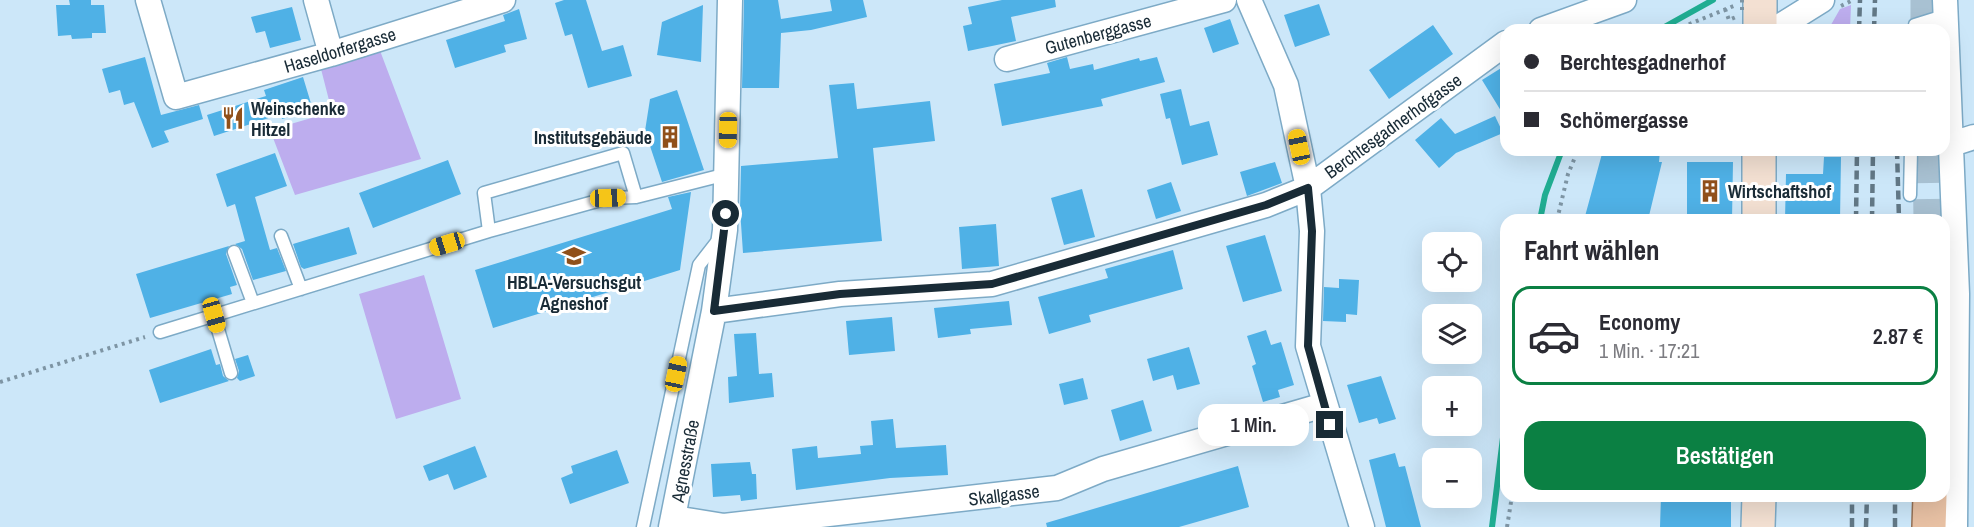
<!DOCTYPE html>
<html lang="de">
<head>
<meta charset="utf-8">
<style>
	body { margin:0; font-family:"Archivo Narrow",sans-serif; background:#f7f7f7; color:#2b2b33; height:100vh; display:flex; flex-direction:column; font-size:22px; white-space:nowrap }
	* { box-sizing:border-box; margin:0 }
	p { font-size:20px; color:#7c7c81 }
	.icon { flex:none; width:33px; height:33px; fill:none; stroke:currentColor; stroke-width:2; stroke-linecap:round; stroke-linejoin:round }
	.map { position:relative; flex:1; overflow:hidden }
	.sheet { position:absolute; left:1500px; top:214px; width:450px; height:288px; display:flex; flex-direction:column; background:#fff; border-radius:18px; box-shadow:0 6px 24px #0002 }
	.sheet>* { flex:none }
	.hud { position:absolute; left:1500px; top:24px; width:450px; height:132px; border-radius:18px; box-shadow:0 6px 24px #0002; display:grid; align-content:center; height:132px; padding:0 24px; background:#fff }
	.fabs { position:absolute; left:1422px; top:232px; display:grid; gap:12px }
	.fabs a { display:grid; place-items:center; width:60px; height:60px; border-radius:12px; background:#fff; box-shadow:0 6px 24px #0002; font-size:30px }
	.end { position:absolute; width:27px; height:27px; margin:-14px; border:8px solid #192b36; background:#fff; box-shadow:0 0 0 3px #fff }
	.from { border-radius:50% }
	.bubble { position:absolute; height:42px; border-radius:18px; background:#fff; box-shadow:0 6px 24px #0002; font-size:20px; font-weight:600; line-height:42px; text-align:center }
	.car { position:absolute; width:18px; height:36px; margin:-18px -9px; border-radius:8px; box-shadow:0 0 4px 2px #0007; background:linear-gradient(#f5c518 24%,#345 0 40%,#f5c518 0 76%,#345 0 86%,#f5c518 0) }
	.hud b { display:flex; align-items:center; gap:21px; height:57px; font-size:22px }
	.hud b+b { border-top:2px solid #e1e1e2 }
	.hud i { width:15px; height:15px; background:#2b2b33 }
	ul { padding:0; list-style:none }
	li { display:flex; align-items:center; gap:18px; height:99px; margin:0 12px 9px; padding:0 12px; border:3px solid transparent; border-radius:18px }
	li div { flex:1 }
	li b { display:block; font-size:22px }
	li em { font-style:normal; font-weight:600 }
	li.active { border-color:#0b8043 }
	li>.icon { width:54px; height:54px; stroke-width:1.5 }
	h2 { padding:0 24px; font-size:27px; line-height:72px }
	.button { display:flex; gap:12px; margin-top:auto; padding:12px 24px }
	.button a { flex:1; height:69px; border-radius:18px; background:#0b8043; color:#fff; font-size:24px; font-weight:600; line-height:69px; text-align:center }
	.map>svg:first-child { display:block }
	.green { fill:#bdadee }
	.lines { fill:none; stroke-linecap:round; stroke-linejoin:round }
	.stream { stroke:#20ad92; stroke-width:6 }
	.building { fill:#4fb1e6 }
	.primary-tunnel { stroke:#a8c1d2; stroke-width:33; stroke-dasharray:33 16; stroke-linecap:butt }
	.lane-casing { stroke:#7daac6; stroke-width:15 }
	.street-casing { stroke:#7daac6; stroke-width:27 }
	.secondary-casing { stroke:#7daac6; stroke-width:36 }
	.primary-casing { stroke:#957156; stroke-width:36 }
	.path { stroke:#7e95a4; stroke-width:4; stroke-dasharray:3 4.5; stroke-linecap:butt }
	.lane { stroke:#fff; stroke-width:12 }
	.street { stroke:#fff; stroke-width:24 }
	.secondary { stroke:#f3e0d2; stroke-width:33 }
	.primary { stroke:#e8c1a4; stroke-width:33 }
	.rail { stroke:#627886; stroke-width:4.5; stroke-dasharray:9 4.5; stroke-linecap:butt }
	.path-bridge { stroke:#7e95a4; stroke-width:4; stroke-dasharray:3 4.5; stroke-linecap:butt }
	.route { stroke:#192b36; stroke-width:8 }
	.labels { text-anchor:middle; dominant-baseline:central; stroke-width:6; stroke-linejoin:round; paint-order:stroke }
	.street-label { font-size:18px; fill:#192b36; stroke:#fff }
	.poi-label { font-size:18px; font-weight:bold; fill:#192b36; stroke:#fff; text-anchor:start }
</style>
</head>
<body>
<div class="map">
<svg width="1974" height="527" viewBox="0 0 1974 527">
	<rect width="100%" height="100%" fill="#cce7f9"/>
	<!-- green -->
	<path class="green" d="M1851,5l-1,25h-22l12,-21z
		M379,48l42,111 -126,36 -25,-65 62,-18 -11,-43z
		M424,275l37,124 -65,20 -37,-125z"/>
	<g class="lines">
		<!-- stream -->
		<path class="stream" d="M1659,30l54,-30
			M1540,220l5,-25 17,-45
			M1492,527l14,-114"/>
	</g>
	<!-- building -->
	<path class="building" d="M69,0h22v5h13l2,28h-14v5l-20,1 -1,-4 -13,1 -2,-31h14z
		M564,0h22l16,51 21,-6 9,31 -44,12 -16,-54 -7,2 -10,-33z
		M744,0h34l3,19 51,-8 -2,-11h33l4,17 -56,13 -30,3 -2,55h-37z
		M1002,0h53l1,7 -45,10 5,24 -48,10 -5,-25 9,-2 -4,-17z
		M1319,4l11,31 -35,12 -11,-32z
		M703,5l-2,57 -44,-7 5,-33z
		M292,7l9,33 -31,8 -5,-17 -9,2 -5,-16z
		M519,9l8,30 -23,6 2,7 -51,16 -9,-28 59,-19 -2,-6z
		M1230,19l9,25 -26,9 -9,-25z
		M1433,25l20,29 -64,45 -20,-29z
		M145,57l16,58 38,-10 4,14 -39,12 5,11 -17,6 -18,-46 -10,3 -4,-15 -11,3 -7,-24z
		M1067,57l3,12 23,-5 1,6 45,-12 1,3 17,-4 8,25 -64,17 2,7 -101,20 -8,-42 56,-11 -3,-10z
		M1506,65v54l-24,-39z
		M303,77l10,33 -31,9 -1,-5 -67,22 -7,-21 59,-19 -2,-6z
		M854,83l3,26 73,-8 5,40 -62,7 9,93 -139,12 -3,-44 1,-43 97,-8 -9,-73z
		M1181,89l9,37 19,-5 9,34 -36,10 -12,-47 -4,1 -6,-25z
		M677,90l27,80 -42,12 -17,-51 5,-32z
		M1495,116l8,17 -47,20 -17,15 -24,-28 26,-22 14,16z
		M1603,150h57l-1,12h3l-14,58h-64z
		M275,153l12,33 -32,11 15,53 7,-2 9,23 -33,9 -11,-31 -7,-5 10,-3 -10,-37 -8,3 -11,-33z
		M1824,157h17l-1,63h-55l1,-46h37z
		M448,160l13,34 -88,34 -14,-35z
		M1275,162l7,21 -35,13 -7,-24z
		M1687,162h46l-1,58h-45z
		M1171,182l10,29 -25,8 -9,-29z
		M1082,189l13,48 -31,8 -13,-47z
		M691,192l-11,78 -187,58 -18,-58 197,-61 -4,-12z
		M996,224l3,42 -37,3 -3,-42z
		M349,227l8,27 -53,15 -3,-2 -8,-23z
		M1265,235l17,56 -39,11 -17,-56z
		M229,246l-3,8 11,31 -7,2 2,7 -82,24 -14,-44z
		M1173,250l10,39 -94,26 2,7 -42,12 -11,-37 70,-19 -3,-9z
		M1339,279l20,1 -2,35 -11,-1v8l-23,-1 1,-34 15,1z
		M1009,301l3,24 -42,4 1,5 -33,4 -4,-30z
		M892,317l3,34 -46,4 -3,-34z
		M1266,330l5,15 10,-3 13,43 -16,5 2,7 -17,5 -11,-36 4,-2 -9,-28z
		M756,333l3,41 13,-1 2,24 -45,6 -1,-26 9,-1 -3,-42z
		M1189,347l11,37 -23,6 -4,-15 -20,6 -6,-22z
		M211,349l5,16 4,-1 3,12 6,5 -69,22 -11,-33z
		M248,355l7,21 -15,5 -3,-3 2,-7 -4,-12z
		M1381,376l15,43 -17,5 -2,-6 -18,5 -12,-38z
		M1083,378l5,21 -24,6 -5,-21z
		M1143,400l9,31 -32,10 -9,-31z
		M893,419l3,29 50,-3 2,30 -58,3 -94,12 -4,-41 25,-3 1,12 43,-4 -1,-8 13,-1 -2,-24z
		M475,446l12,31 -33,13 -6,-16 -19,7 -6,-15z
		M617,450l12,33 -59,21 -9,-26 12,-5 -2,-7z
		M1395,453l4,14 6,-1 16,61h-35l-17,-67z
		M750,462l2,12h4l1,25 -16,2 -1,-6 -27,2 -2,-33z
		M1238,466l11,41 -70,20h-132l-1,-4z
		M1661,496h70v31h-71z"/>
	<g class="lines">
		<!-- primary-tunnel -->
		<path class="primary-tunnel" d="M1927,0v30
			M1929,150l1,70"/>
		<!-- lane casing -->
		<g class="lane-casing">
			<path id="lane" d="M1915,30v-5l32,-10
				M1910,195l1,-45
				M489,231l-5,-38 139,-40 13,44
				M281,236l20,53
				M234,252l19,51
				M214,316l17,57
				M160,332l329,-101 119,-33 28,-1 91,-23
				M643,527l56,-262 21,-27"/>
		</g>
		<!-- street casing -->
		<g class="street-casing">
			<path id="street" d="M148,0l28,97 155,-43 172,-54
				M316,0l15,54
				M1249,0l37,85 22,103 4,43 -4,115 54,181
				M1945,0l12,294 -2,233
				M1541,30l83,-30
				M1774,30l48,-30
				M1007,59l217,-59
				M1952,144l22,-7
				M714,311l126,-17 152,-10 274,-79 42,-17 198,-145
				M674,518l50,8 333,-38 46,-19 221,-64
				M671,527l43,-216 11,-81 5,-230"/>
		</g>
		<!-- secondary casing -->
		<g class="secondary-casing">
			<path id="secondary" d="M1760,30v-30
				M1759,220v-70
				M1758,527l1,-31"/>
		</g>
		<!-- primary casing -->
		<g class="primary-casing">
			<path id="primary" d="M1929,527l1,-31"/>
		</g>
		<!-- path -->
		<path class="path" d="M1841,6l12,-6
			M1725,9l4,11 7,-3
			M1675,30l61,-25
			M1557,220l11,-46 10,-24
			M0,382l145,-45
			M1507,527l5,-31"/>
		<!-- lane -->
		<use href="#lane" class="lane"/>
		<!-- street -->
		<use href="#street" class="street"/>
		<!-- secondary -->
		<use href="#secondary" class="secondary"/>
		<!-- primary -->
		<use href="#primary" class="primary"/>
		<!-- rail -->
		<path class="rail" d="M1859,30l1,-30
			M1874,30l1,-30
			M1897,150l2,70
			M1856,220l1,-70
			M1872,220l1,-70
			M1852,527v-31
			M1866,527l1,-31
			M1895,527v-31"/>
		<!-- path-bridge -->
		<path class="path-bridge" d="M1742,10v-10"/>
	</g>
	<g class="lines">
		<!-- route -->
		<path class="route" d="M726,214l-12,97 126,-17 152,-10 274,-79 42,-17 4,43 -4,115 22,79"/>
	</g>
	<!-- icons -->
	<defs>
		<g id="restaurant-bare" transform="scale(1.8)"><path d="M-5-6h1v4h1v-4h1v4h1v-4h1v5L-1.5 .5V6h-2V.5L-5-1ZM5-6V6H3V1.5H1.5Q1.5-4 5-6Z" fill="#90501a" stroke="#fff" stroke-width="2.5" paint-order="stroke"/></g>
		<g id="building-bare" transform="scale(1.8)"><path d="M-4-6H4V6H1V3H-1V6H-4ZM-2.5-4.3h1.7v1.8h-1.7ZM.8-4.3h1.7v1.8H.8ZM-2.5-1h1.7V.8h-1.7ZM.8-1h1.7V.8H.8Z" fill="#90501a" stroke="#fff" stroke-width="2.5" paint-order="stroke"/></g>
		<g id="school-bare" transform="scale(1.8)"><path d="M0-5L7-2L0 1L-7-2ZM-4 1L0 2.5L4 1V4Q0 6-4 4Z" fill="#90501a" stroke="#fff" stroke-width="2.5" paint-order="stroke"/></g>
	</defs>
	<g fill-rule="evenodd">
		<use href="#restaurant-bare" x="233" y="118"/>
		<use href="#building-bare" x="670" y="137"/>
		<use href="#building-bare" x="1710" y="191"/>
		<use href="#school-bare" x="574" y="256"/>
	</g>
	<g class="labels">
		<!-- street labels -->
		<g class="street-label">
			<text transform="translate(1098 34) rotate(-15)">Gutenberggasse</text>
			<text transform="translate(340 50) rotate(-17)">Haseldorfergasse</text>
			<text transform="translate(1393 126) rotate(-36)">Berchtesgadnerhofgasse</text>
			<text transform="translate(685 461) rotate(-79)">Agnesstraße</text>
			<text transform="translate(1004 495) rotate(-7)">Skallgasse</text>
		</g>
		<!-- poi labels -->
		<g class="poi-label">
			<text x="251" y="108">Weinschenke<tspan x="251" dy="21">Hitzel</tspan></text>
			<text x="652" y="137" text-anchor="end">Institutsgebäude</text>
			<text x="1728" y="191">Wirtschaftshof</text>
			<text x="574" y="282" text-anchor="middle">HBLA-Versuchsgut<tspan x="574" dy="21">Agneshof</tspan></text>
		</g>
	</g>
</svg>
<div class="fabs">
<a><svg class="icon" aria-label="locate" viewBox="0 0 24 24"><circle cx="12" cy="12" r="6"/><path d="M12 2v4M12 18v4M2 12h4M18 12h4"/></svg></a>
<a><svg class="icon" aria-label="layers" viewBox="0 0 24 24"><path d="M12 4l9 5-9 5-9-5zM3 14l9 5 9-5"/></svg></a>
<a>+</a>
<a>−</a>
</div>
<i class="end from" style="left:726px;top:214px"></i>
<i class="end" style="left:1330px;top:425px"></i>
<div class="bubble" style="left:1198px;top:404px;width:111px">1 Min.</div>
<i class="car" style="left:728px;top:130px;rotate:181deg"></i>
<i class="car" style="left:1299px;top:147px;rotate:348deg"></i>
<i class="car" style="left:608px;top:198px;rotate:88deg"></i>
<i class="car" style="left:447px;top:244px;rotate:253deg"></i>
<i class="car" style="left:214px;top:315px;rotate:164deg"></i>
<i class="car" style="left:676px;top:374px;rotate:12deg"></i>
<div class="hud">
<b><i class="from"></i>Berchtesgadnerhof</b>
<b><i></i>Schömergasse</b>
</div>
<section class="sheet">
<h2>Fahrt wählen</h2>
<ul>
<li class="active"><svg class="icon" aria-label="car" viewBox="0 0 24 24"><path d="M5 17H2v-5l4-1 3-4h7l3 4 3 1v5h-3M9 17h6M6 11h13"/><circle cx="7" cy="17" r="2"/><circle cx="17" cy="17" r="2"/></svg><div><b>Economy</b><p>1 Min. · 17:21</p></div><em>2.87 €</em></li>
</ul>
<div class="button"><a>Bestätigen</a></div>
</section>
</div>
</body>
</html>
